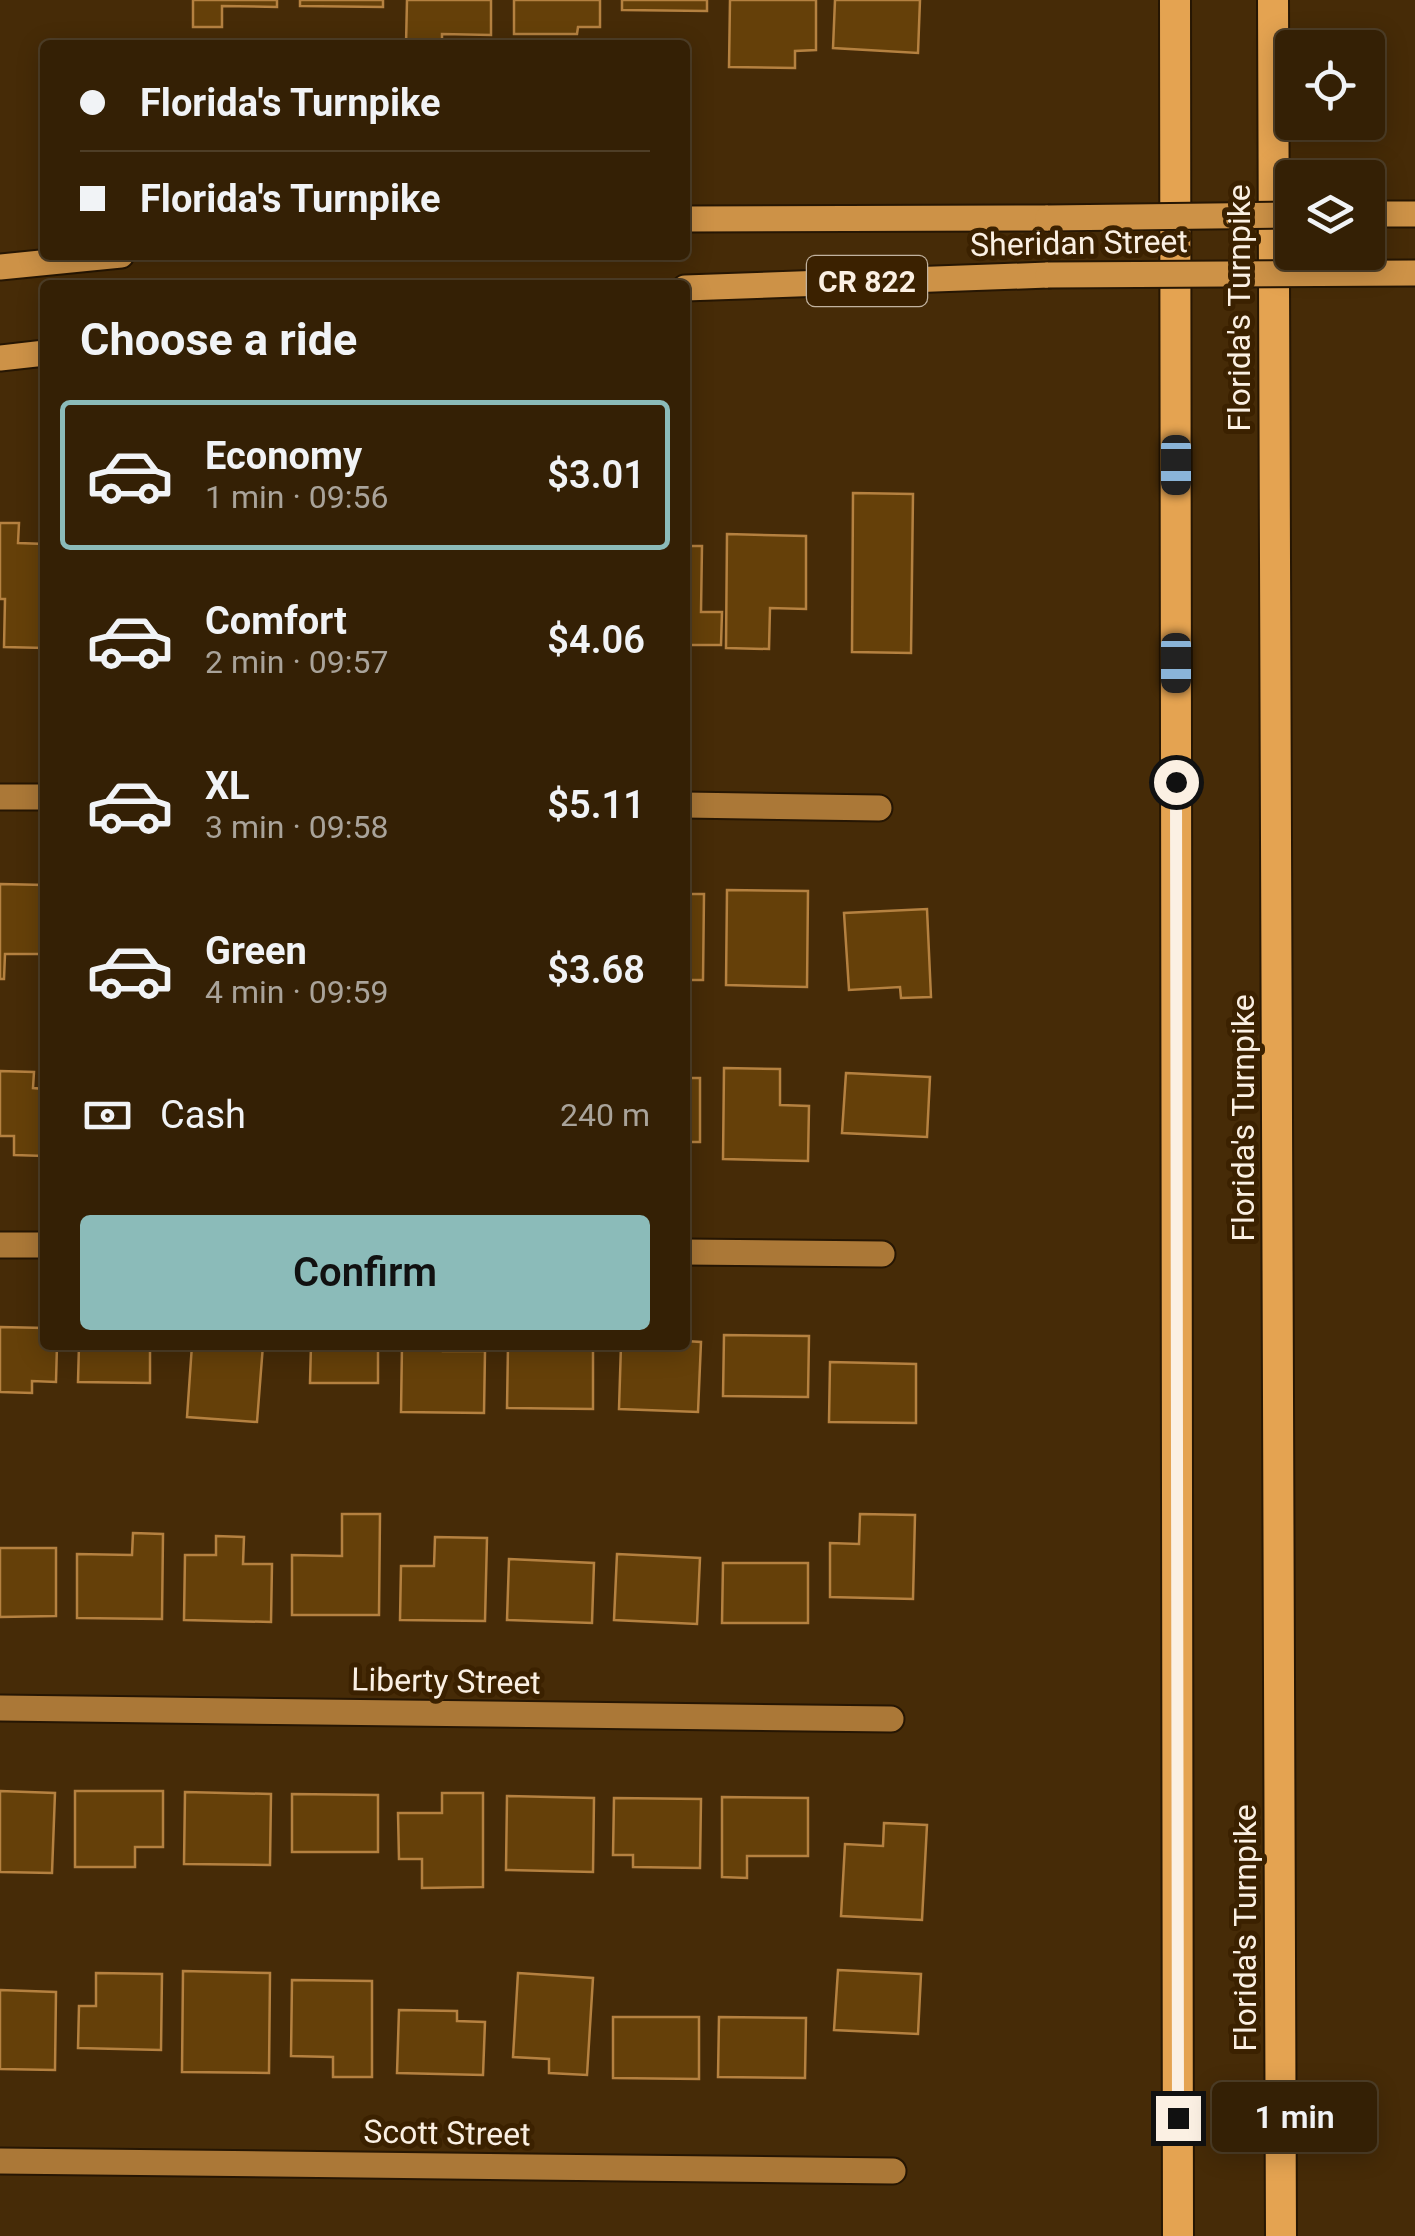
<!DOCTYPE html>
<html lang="en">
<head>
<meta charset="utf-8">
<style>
	body { margin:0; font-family:Roboto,sans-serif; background:#3c280f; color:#f1f3f6; height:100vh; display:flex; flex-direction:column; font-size:38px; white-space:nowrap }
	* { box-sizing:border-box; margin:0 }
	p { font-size:32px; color:#a9a39a }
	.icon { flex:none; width:55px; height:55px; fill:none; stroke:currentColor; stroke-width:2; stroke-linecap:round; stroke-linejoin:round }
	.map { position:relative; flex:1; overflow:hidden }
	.sheet { position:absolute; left:40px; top:280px; width:650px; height:1070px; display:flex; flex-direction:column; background:#342005; border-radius:10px; box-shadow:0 5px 25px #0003,0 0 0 2px #4e3e27 }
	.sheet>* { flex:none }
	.top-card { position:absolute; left:40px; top:40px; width:650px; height:220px; border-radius:10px; box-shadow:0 5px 25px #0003,0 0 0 2px #4e3e27; display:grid; align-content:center; height:220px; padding:0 40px; background:#342005 }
	.controls { position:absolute; left:1275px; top:30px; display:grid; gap:20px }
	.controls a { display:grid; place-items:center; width:110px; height:110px; border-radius:10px; background:#342005; box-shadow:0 5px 25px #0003,0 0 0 2px #4e3e27; font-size:50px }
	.end { position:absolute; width:45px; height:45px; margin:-22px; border:12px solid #fbf0e3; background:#111; box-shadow:0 0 0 5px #111 }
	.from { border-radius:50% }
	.bubble { position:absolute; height:70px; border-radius:10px; background:#342005; box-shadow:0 5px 25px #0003,0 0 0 2px #4e3e27; font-size:32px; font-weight:600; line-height:70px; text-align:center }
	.car { position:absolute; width:30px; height:60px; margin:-30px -15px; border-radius:12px; box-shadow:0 0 8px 2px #0007; background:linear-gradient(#222 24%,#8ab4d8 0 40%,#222 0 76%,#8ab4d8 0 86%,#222 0) }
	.top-card b { display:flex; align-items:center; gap:35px; height:95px; font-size:38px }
	.top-card b+b { border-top:2px solid #4e3e27 }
	.top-card i { width:25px; height:25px; background:#f1f3f6 }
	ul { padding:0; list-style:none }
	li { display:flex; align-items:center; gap:30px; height:150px; margin:0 20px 15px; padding:0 20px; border:5px solid transparent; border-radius:10px }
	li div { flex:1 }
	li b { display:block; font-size:38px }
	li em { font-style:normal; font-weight:600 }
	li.on { border-color:#8bbbb9 }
	li>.icon { width:90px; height:90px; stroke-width:1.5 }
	h2 { padding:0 40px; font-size:45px; line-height:120px }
	.pay { display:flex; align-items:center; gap:25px; height:110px; padding:0 40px; font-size:38px }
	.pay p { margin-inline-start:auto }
	.cta { display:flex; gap:20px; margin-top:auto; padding:20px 40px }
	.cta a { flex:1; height:115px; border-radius:10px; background:#8bbbb9; color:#111; font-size:40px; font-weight:600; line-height:115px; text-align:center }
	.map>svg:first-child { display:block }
	.building { fill:#654009; stroke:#b58140; stroke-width:2.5 }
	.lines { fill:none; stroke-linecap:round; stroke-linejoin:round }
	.minor-casing { stroke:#261603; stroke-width:29 }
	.major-casing { stroke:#261603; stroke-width:29 }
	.highway-casing { stroke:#261603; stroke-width:34 }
	.minor { stroke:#ab7837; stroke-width:25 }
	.major { stroke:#cd9247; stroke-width:25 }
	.highway { stroke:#e4a351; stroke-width:30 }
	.major-bridge-casing { stroke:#261603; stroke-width:29; stroke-linecap:butt }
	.major-bridge { stroke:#cd9247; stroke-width:25 }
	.route { stroke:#fbf0e3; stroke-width:12 }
	.labels { text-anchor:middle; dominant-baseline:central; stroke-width:10; stroke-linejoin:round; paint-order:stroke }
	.shield { fill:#3b2100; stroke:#c1b29f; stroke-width:2.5 }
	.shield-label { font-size:30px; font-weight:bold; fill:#fbf0e3 }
	.street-label { font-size:32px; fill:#fbf0e3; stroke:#3b2100 }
</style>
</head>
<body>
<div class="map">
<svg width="1415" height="2236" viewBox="0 0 1415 2236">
	<rect width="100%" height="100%" fill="#462b07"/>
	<!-- building -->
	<path class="building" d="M193,0h84v7l-55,-1v21h-29z
		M300,0h83v7l-83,-1z
		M407,0h84v35l-49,-1v11h-36z
		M514,0h86v27h-22l-1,7h-63z
		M622,0h85v11l-85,-1z
		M730,0h86v50l-21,1v17l-66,-1z
		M835,0h85l-2,53 -85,-5z
		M853,493l60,1 -2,159 -59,-1z
		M0,523h19l-1,20 27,1v104l-41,-1 1,-48h-5z
		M727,534l79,2v73l-36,-1 -1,41 -43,-1z
		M685,546h17l-1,66h21l-1,33h-36z
		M0,884l45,1v69h-40l-1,25h-4z
		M727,890l81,1 -1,96 -81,-2z
		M685,894h19l-1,86h-18z
		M927,909l4,88 -30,1 -1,-11 -51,3 -5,-77z
		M724,1068l56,1v36l29,1 -1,55 -85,-2z
		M0,1071l34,1 -1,16 12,1v67l-31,-1v-19h-14z
		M846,1073l84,4 -3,60 -85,-4z
		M685,1078h15v64h-15z
		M0,1327l45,1v17h12l-1,37 -24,-1v12l-32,-1z
		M724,1335l85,1 -1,61 -85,-1z
		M685,1341l16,1 -3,70 -79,-3 2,-64h64z
		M79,1345h71v38l-72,-1z
		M192,1345h71l-6,77 -70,-5z
		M311,1345h67v38h-68z
		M402,1345h41v6h42l-1,62 -83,-1z
		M508,1345h85v64l-86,-1z
		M830,1362l86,2v59l-87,-1z
		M342,1514h38l-1,101h-87v-60l50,1z
		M860,1514l55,1 -2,84 -83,-2v-54l29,1z
		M133,1533l30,1 -1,85 -85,-1v-64l55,1z
		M216,1536l28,1 -1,27h29l-1,58 -87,-2 1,-65h31z
		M435,1537l52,1 -2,83 -85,-1 1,-54h33z
		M0,1548h56v68l-56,1z
		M617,1554l83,4 -3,66 -83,-4z
		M509,1559l85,4 -2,60 -85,-3z
		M723,1563h85v60h-86z
		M0,1791l55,2 -3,80 -52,-1z
		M75,1791h88v56h-28v20h-60z
		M185,1792l86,2 -1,71 -86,-1z
		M442,1793h41v94l-61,1v-29h-23l-1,-46h44z
		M292,1794l86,1v57h-86z
		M507,1796l87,2 -1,74 -87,-2z
		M722,1797l86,1v58h-61v22l-25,-1z
		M614,1798l87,1 -1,69 -67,-1v-12h-20z
		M884,1823l43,2 -5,95 -81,-4 4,-72 38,2z
		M838,1970l83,4 -3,60 -84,-4z
		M183,1971l87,2 -1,100 -87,-1z
		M96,1973l66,1 -1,76 -83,-2 1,-42h17z
		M518,1973l75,5 -6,97 -38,-2v-14l-36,-2z
		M292,1980l80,1v96h-39v-20l-42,-1z
		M0,1990l56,2 -1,78 -55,-1z
		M399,2010l58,1v10l28,1 -2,53 -86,-2z
		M613,2017h86v62l-86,-1z
		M719,2017l87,1 -1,60 -87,-1z"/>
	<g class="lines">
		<!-- minor casing -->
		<g class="minor-casing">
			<path id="minor" d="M0,797h45
				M685,805l194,3
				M0,1245h45
				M685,1252l197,2
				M0,1708l891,11
				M0,2161l893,10"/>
		</g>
		<!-- major casing -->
		<g class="major-casing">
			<path id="major" d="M1368,214h47
				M685,219l363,-1
				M0,267l121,-12
				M685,288l363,-13
				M0,358l45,-5"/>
		</g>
		<!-- highway casing -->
		<g class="highway-casing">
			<path id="highway" d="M1175,0l3,2236
				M1273,0l8,2236"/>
		</g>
		<!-- minor -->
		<use href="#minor" class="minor"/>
		<!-- major -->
		<use href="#major" class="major"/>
		<!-- highway -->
		<use href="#highway" class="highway"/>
		<!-- major-bridge casing -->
		<g class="major-bridge-casing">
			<path id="major-bridge" d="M1048,218l244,-3
				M1048,275l367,-2"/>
		</g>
		<!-- major-bridge -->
		<use href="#major-bridge" class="major-bridge"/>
	</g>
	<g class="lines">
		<!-- route -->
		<path class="route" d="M1176,782l2,1336"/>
	</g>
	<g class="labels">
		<!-- shield labels -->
		<rect class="shield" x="807" y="256" width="120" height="50" rx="8"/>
		<g class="shield-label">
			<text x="867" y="281">CR 822</text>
		</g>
		<!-- street labels -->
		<g class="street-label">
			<text transform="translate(1079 243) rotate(-1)">Sheridan Street</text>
			<text transform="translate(1239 308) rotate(-90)">Florida's Turnpike</text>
			<text transform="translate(1243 1118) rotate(-90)">Florida's Turnpike</text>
			<text transform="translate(446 1681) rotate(1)">Liberty Street</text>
			<text transform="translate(1245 1928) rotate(-90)">Florida's Turnpike</text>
			<text transform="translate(447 2133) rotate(1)">Scott Street</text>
		</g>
	</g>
</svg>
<div class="controls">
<a><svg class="icon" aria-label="locate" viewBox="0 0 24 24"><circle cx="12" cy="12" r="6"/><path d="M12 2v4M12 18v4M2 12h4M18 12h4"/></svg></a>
<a><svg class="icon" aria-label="layers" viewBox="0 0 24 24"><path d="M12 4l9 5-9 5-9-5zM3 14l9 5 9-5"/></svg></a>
</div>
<i class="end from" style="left:1176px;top:782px"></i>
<i class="end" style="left:1178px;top:2118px"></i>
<div class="bubble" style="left:1212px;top:2082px;width:165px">1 min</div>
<i class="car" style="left:1176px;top:465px;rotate:180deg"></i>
<i class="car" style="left:1176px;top:663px;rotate:180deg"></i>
<div class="top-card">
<b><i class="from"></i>Florida's Turnpike</b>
<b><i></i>Florida's Turnpike</b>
</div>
<section class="sheet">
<h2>Choose a ride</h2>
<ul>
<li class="on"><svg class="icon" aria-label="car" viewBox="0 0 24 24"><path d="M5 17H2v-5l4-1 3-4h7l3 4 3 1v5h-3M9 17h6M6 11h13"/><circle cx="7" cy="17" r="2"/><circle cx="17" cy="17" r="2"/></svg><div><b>Economy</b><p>1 min · 09:56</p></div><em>$3.01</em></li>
<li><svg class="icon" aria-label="car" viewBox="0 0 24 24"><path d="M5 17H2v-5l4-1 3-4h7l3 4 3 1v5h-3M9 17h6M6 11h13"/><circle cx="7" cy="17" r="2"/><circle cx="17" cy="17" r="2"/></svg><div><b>Comfort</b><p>2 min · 09:57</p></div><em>$4.06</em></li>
<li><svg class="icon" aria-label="car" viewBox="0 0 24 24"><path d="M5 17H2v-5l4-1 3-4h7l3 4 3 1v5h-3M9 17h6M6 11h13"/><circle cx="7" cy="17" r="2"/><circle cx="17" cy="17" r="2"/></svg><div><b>XL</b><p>3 min · 09:58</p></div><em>$5.11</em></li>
<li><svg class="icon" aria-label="car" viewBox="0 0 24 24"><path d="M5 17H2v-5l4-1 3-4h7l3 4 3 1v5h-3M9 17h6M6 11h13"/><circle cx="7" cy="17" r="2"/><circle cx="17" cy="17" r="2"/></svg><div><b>Green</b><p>4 min · 09:59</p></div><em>$3.68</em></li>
</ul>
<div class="pay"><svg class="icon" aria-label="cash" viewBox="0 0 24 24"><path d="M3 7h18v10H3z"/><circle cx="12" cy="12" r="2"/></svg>Cash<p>240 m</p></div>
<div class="cta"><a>Confirm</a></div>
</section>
</div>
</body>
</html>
